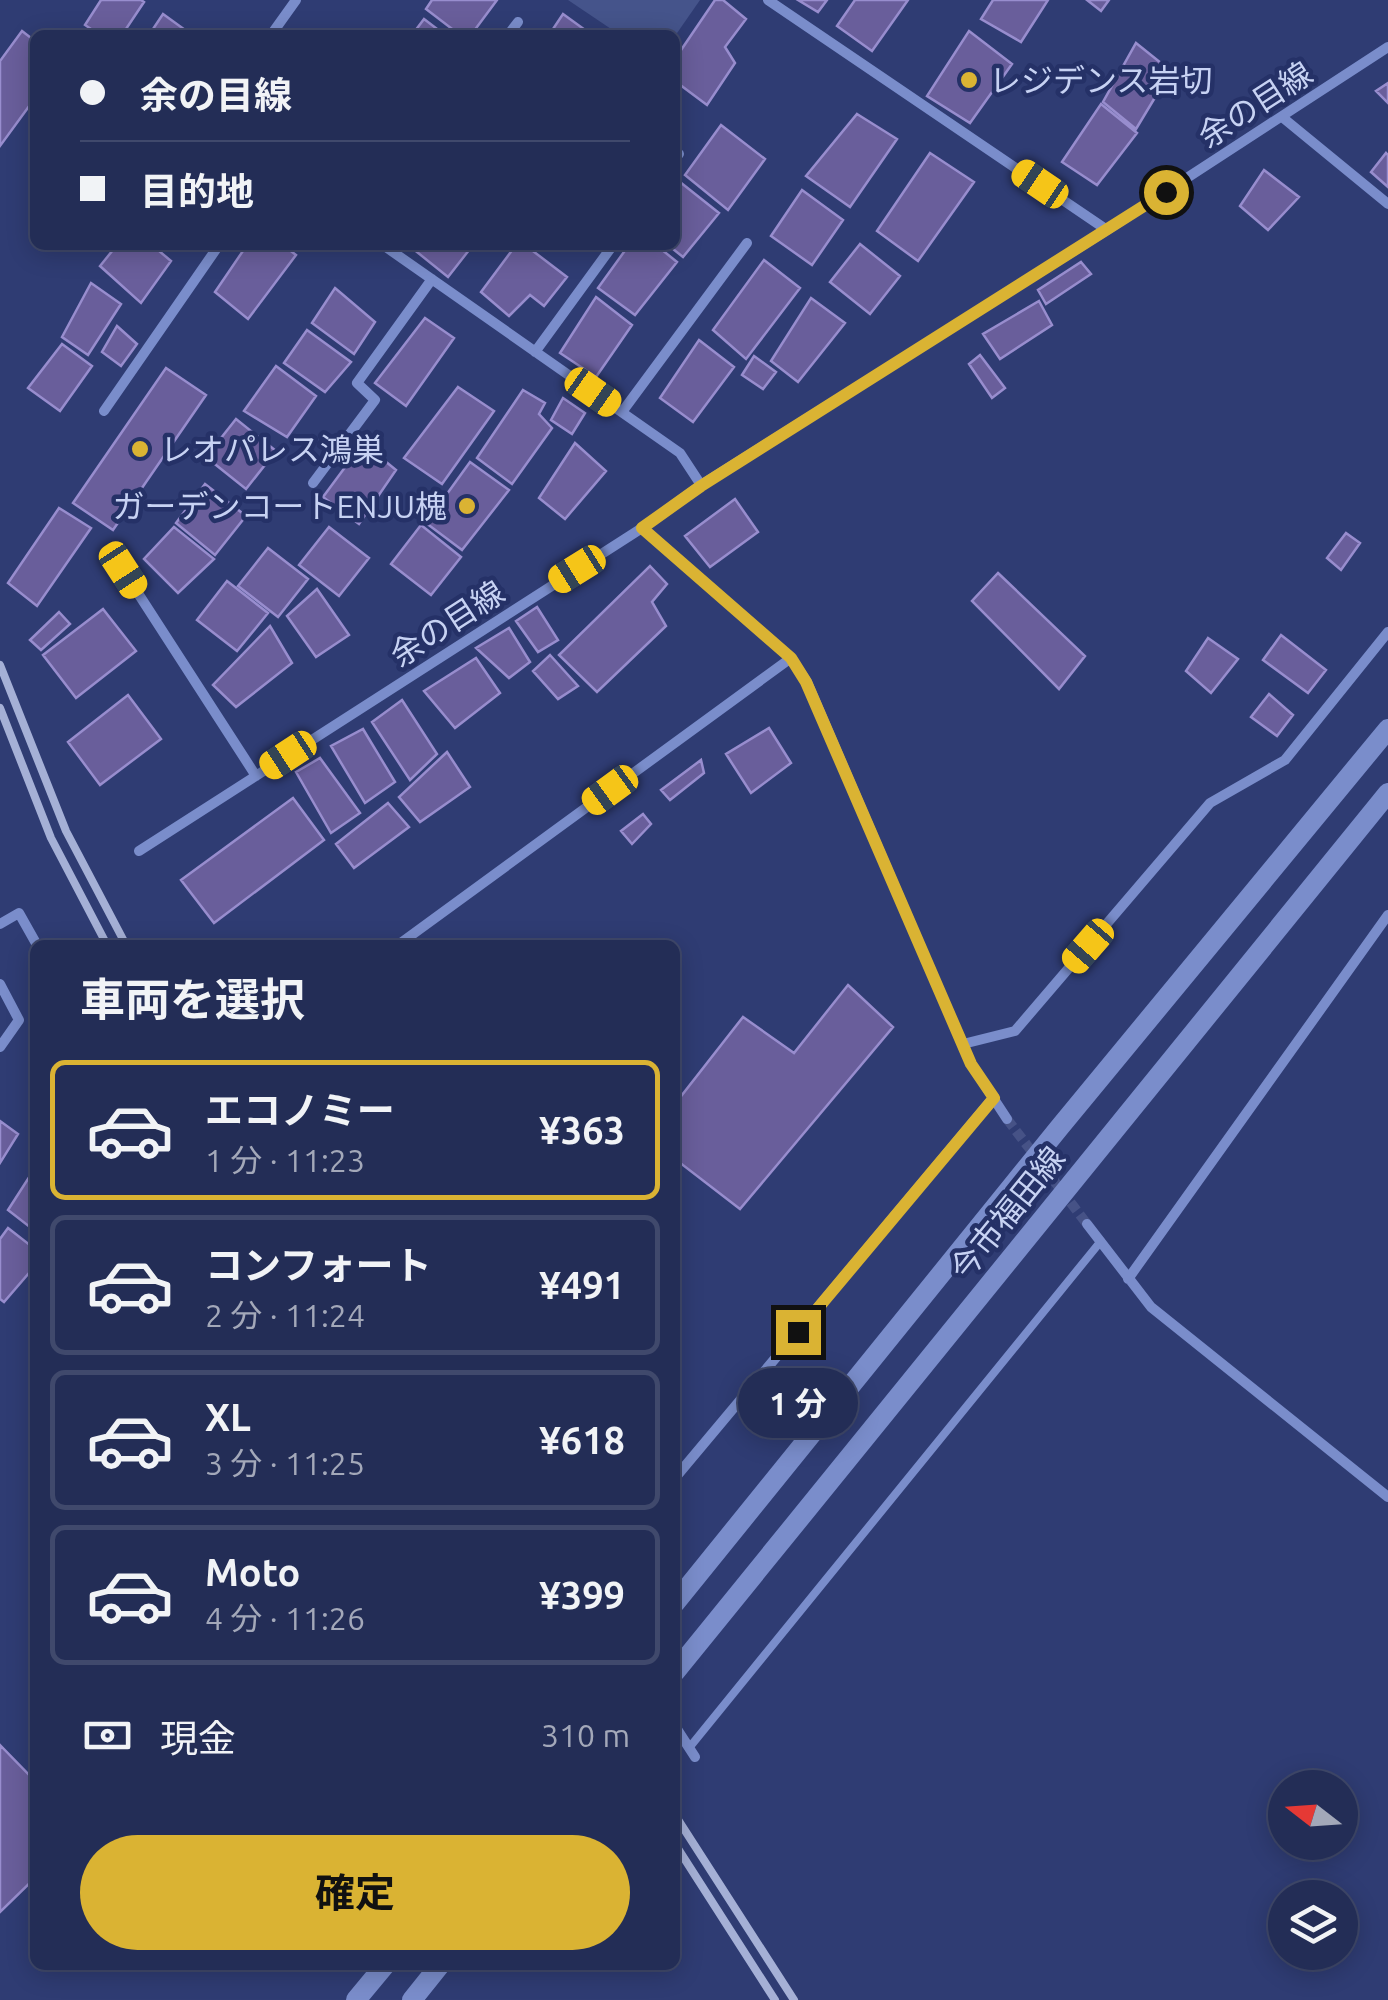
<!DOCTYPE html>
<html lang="ja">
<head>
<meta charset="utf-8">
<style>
	body { margin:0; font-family:Ubuntu,"Noto Sans JP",sans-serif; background:#2f3960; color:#f1f3f6; height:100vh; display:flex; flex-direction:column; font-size:38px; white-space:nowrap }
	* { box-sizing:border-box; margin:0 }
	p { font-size:32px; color:#a3a8b9 }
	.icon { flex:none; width:55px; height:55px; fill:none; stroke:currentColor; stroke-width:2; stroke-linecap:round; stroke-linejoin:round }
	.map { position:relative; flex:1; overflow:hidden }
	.sheet { position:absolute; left:30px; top:940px; width:650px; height:1030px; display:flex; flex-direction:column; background:#232d56; border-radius:15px; box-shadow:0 5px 25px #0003,0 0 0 2px #40496c }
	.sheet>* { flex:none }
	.top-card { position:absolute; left:30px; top:30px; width:650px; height:220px; border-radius:15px; box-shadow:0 5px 25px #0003,0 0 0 2px #40496c; display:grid; align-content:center; height:220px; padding:0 50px; background:#232d56 }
	.needle { width:65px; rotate:287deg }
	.buttons { position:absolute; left:1268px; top:1770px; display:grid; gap:20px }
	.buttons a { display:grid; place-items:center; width:90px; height:90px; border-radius:50%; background:#232d56; box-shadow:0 5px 25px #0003,0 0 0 2px #40496c; font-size:50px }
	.end { position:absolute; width:45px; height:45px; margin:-22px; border:12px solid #dab333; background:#111; box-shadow:0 0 0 5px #111 }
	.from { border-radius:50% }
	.bubble { position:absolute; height:70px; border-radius:35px; background:#232d56; box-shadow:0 5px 25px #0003,0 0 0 2px #40496c; font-size:32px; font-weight:700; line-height:70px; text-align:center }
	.car { position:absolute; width:30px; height:60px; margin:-30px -15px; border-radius:12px; box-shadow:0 0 8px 2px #0007; background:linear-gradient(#f5c518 24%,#345 0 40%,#f5c518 0 76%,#345 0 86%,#f5c518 0) }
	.top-card b { display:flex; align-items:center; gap:35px; height:95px; font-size:38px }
	.top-card b+b { border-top:2px solid #40496c }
	.top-card i { width:25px; height:25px; background:#f1f3f6 }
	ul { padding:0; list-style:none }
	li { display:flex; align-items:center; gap:30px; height:140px; margin:0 20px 15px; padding:0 30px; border:5px solid #40496c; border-radius:15px }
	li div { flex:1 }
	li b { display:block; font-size:38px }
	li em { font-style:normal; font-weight:700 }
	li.on { border-color:#dab333 }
	li>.icon { width:90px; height:90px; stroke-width:1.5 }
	h2 { padding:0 50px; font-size:45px; line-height:120px }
	.pay { display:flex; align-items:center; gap:25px; height:110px; padding:0 50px; font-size:38px }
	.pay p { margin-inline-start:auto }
	.primary-button { display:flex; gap:20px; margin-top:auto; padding:20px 50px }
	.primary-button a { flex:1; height:115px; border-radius:60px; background:#dab333; color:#111; font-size:40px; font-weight:700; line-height:115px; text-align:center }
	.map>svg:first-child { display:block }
	.green { fill:#45548b }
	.building { fill:#695e9b; stroke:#988dce; stroke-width:2.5 }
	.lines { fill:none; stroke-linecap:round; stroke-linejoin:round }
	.minor-tunnel { stroke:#465286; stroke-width:10; stroke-dasharray:10 5; stroke-linecap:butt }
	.service { stroke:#7a8dcb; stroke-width:8 }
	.minor { stroke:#7a8dcb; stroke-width:10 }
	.secondary { stroke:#7a8dcb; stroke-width:20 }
	.rail { stroke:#a5b0d6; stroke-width:8 }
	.route { stroke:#dab333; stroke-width:12 }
	.poi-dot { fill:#dab333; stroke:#253167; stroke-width:4 }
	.labels { text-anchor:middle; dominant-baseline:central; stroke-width:9; stroke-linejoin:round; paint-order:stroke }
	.poi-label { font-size:32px; fill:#c7d2f3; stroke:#253167; text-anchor:start }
	.street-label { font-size:32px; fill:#c7d2f3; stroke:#253167 }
</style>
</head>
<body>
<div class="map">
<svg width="1388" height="2000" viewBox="0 0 1388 2000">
	<rect width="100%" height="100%" fill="#2f3c73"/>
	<!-- green -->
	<path class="green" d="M568,0h132l-25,36 -55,-1z"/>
	<!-- building -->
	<path class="building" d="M101,0h40l3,2 -22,33h-22l-15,-10z
		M432,0h65l-26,35h-11l-34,-26z
		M715,0h8l23,19 -21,28 10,16 -28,42 -32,-24v-22z
		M798,0h29l-9,12z
		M855,0h53l-36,51 -35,-25z
		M993,0h55l-27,42 -40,-23z
		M1087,0h22l-8,11z
		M163,14l29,21h-43z
		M563,14l29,21h-43z
		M424,19l21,16h-33z
		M22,31l13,10v57l-35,48v-85z
		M969,31l43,33 -42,59 -43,-27z
		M1136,43l35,28 -35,58 -33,-27z
		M1388,83v20l-12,-12z
		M1101,104l36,29 -40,52 -35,-23z
		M857,114l40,25 -47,68 -44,-31z
		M721,125l44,34 -37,51 -43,-35z
		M930,153l44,29 -56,79 -41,-30z
		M1386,153l2,2v32l-17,-15z
		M1264,170l35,27 -31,33 -28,-24z
		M680,182l39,31 -36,44 -15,-12h7v-56z
		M802,190l41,30 -31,45 -41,-29z
		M860,244l40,32 -30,38 -40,-32z
		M117,245h35l19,16 -30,42 -41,-37z
		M247,245h36l13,10 -48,64 -33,-27z
		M414,245h59l-25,32 -36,-29z
		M516,245h9l42,32 -23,29 -14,-11 -21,21 -28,-24z
		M629,245h27l21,17 -42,53 -37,-27z
		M764,260l36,28 -54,71 -33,-29z
		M1081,262l10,12 -45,30 -8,-14z
		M91,283l30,21 -33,51 -26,-18z
		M335,288l40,34 -21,32 -42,-31z
		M596,297l36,28 -36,52 -36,-24z
		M811,298l34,25 -47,59 -27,-21z
		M1039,301l13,24 -52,34 -17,-25z
		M425,318l29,20 -48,68 -31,-23z
		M117,326l20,18 -16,22 -19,-14z
		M307,330l44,32 -26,30 -41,-29z
		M699,340l35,27 -41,55 -33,-24z
		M62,344l30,22 -32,45 -32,-23z
		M980,355l25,33 -13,10 -23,-34z
		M754,356l22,16 -13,17 -21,-14z
		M276,366l40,30 -29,41 -43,-26z
		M166,368l40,27 -93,135 -40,-27z
		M458,387l36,24 -52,73 -38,-26z
		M523,390l22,13 -6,11 13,14 -40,56 -35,-26z
		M563,398l22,15 -13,21 -21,-14z
		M236,419l40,32 -30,38 -40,-32z
		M363,443l33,27 -37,54 -36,-27z
		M575,443l31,28 -41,48 -26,-21z
		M470,462l39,28 -47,60 -36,-27z
		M205,484l41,32 -31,39 -39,-32z
		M735,499l23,33 -48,35 -25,-31z
		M59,508l32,20 -54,78 -29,-23z
		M421,525l40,32 -30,38 -40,-31z
		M174,527l40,32 -36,34 -34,-34z
		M329,527l40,31 -30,38 -40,-31z
		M1346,533l14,10 -19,27 -14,-12z
		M268,548l40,31 -30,38 -40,-31z
		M650,566l17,18 -15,18 14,24 -69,66 -38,-37z
		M998,573l87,83 -26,33 -87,-88z
		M227,581l41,32 -31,38 -40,-31z
		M317,589l32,46 -33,22 -29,-41z
		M537,607l21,33 -20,12 -22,-31z
		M103,609l33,42 -60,47 -33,-43z
		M59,612l11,12 -29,26 -11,-10z
		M270,626l22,37 -56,44 -23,-22z
		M509,628l21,34 -21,16 -33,-30z
		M1281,635l45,35 -18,23 -45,-33z
		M1208,638l30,21 -27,34 -25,-22z
		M550,655l28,31 -20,13 -25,-28z
		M476,658l24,35 -45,35 -31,-37z
		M1269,694l24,21 -16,21 -26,-19z
		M128,695l33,44 -61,46 -32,-43z
		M402,700l35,54 -27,26 -38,-58z
		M769,728l22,35 -40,30 -25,-39z
		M363,729l32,53 -30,21 -34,-57z
		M447,752l23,35 -50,35 -21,-25z
		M320,758l40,55 -29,20 -35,-61z
		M701,760l3,13 -34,27 -9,-10z
		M293,798l31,42 -110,83 -33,-43z
		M388,803l21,24 -55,41 -18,-24z
		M643,814l8,10 -19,20 -11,-13z
		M848,985l45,42 -153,182 -65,-50v-55l68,-87 51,36z
		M0,1121l18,13 -18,29z
		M35,1168v63l-27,-21z
		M8,1228l27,21v17l-31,36 -4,-3v-60z
		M0,1745l35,36v97l-35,34z"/>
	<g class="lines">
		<!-- minor-tunnel -->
		<path class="minor-tunnel" d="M1007,1119l80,105"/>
		<!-- service -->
		<path class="service" d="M689,1748l412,-507"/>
		<!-- minor -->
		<path class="minor" d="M768,0l339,230
			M271,35l25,-35
			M508,35l10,-13
			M1282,117l106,87
			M675,159l4,-5
			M383,245l297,208 21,32
			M535,352l78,-107
			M104,411l115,-166
			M622,412l125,-169
			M313,483l62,-83 -18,-17 75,-104
			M642,528l149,130 16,24 164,382 36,55
			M123,570l133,206
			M139,851l503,-323 59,-43 406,-255 281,-183
			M0,924l19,-11 18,32
			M398,945l393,-287
			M0,984l19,36 -19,27
			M963,1044l52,-13 195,-228 75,-43 103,-128
			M1087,1224l64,83 237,190
			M1128,1279l260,-364
			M675,1478l319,-381
			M675,1726l20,31"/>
		<!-- secondary -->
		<path class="secondary" d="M675,1603l384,-475 329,-399
			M675,1672l713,-879
			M356,2000l29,-35
			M412,2000l28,-35"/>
		<!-- rail -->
		<path class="rail" d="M0,665l66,166 60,114
			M0,708l51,130 56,107
			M675,1815l119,185
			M675,1844l100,156"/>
	</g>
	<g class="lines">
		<!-- route -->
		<path class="route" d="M798,1332l196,-234 -23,-34 -165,-382 -15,-24 -149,-130 59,-42 465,-294"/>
	</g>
	<!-- markers -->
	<g class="poi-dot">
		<circle cx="969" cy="80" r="10"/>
		<circle cx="140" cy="449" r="10"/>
		<circle cx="467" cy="506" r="10"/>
	</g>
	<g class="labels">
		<!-- poi labels -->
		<g class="poi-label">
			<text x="989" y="80">レジデンス岩切</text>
			<text x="160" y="449">レオパレス鴻巣</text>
			<text x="447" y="506" text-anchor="end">ガーデンコートENJU槐</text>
		</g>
		<!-- street labels -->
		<g class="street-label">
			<text transform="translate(1255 104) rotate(-33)">余の目線</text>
			<text transform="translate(447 623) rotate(-33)">余の目線</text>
			<text transform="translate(1007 1213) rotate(-51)">今市福田線</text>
		</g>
	</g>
</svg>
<div class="buttons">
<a><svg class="needle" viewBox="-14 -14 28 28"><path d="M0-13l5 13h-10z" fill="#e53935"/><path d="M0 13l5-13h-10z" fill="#a3a8b9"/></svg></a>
<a><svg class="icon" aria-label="layers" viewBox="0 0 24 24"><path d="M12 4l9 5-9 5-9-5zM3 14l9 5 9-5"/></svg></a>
</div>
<i class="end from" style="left:1166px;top:192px"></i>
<i class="end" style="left:798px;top:1332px"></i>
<div class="bubble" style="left:738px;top:1368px;width:120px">1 分</div>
<i class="car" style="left:1040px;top:184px;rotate:304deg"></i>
<i class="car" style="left:593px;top:392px;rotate:125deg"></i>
<i class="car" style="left:577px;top:569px;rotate:238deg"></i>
<i class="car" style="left:123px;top:570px;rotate:147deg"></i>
<i class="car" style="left:288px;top:755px;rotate:237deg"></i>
<i class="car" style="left:610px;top:790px;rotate:234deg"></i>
<i class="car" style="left:1088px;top:946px;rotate:221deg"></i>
<div class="top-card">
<b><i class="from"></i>余の目線</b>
<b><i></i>目的地</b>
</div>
<section class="sheet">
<h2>車両を選択</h2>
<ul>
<li class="on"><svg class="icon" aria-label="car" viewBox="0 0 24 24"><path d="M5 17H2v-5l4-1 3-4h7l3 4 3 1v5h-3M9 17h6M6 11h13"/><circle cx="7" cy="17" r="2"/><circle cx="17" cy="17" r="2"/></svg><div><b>エコノミー</b><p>1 分 · 11:23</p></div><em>¥363</em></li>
<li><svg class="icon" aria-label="car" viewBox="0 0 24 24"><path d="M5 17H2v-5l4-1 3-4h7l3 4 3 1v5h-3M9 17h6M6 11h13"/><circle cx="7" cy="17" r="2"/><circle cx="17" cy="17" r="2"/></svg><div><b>コンフォート</b><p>2 分 · 11:24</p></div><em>¥491</em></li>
<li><svg class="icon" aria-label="car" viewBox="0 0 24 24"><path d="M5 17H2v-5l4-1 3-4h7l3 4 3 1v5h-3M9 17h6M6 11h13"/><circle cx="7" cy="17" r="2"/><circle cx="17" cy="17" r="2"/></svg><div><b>XL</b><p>3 分 · 11:25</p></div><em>¥618</em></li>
<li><svg class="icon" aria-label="car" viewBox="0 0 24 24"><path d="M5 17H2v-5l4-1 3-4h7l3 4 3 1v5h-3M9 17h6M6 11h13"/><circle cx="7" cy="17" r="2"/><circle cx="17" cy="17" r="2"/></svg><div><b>Moto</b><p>4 分 · 11:26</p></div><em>¥399</em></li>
</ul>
<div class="pay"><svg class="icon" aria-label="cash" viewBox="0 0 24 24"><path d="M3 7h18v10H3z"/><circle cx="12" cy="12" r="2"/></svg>現金<p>310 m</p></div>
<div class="primary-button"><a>確定</a></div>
</section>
</div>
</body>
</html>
